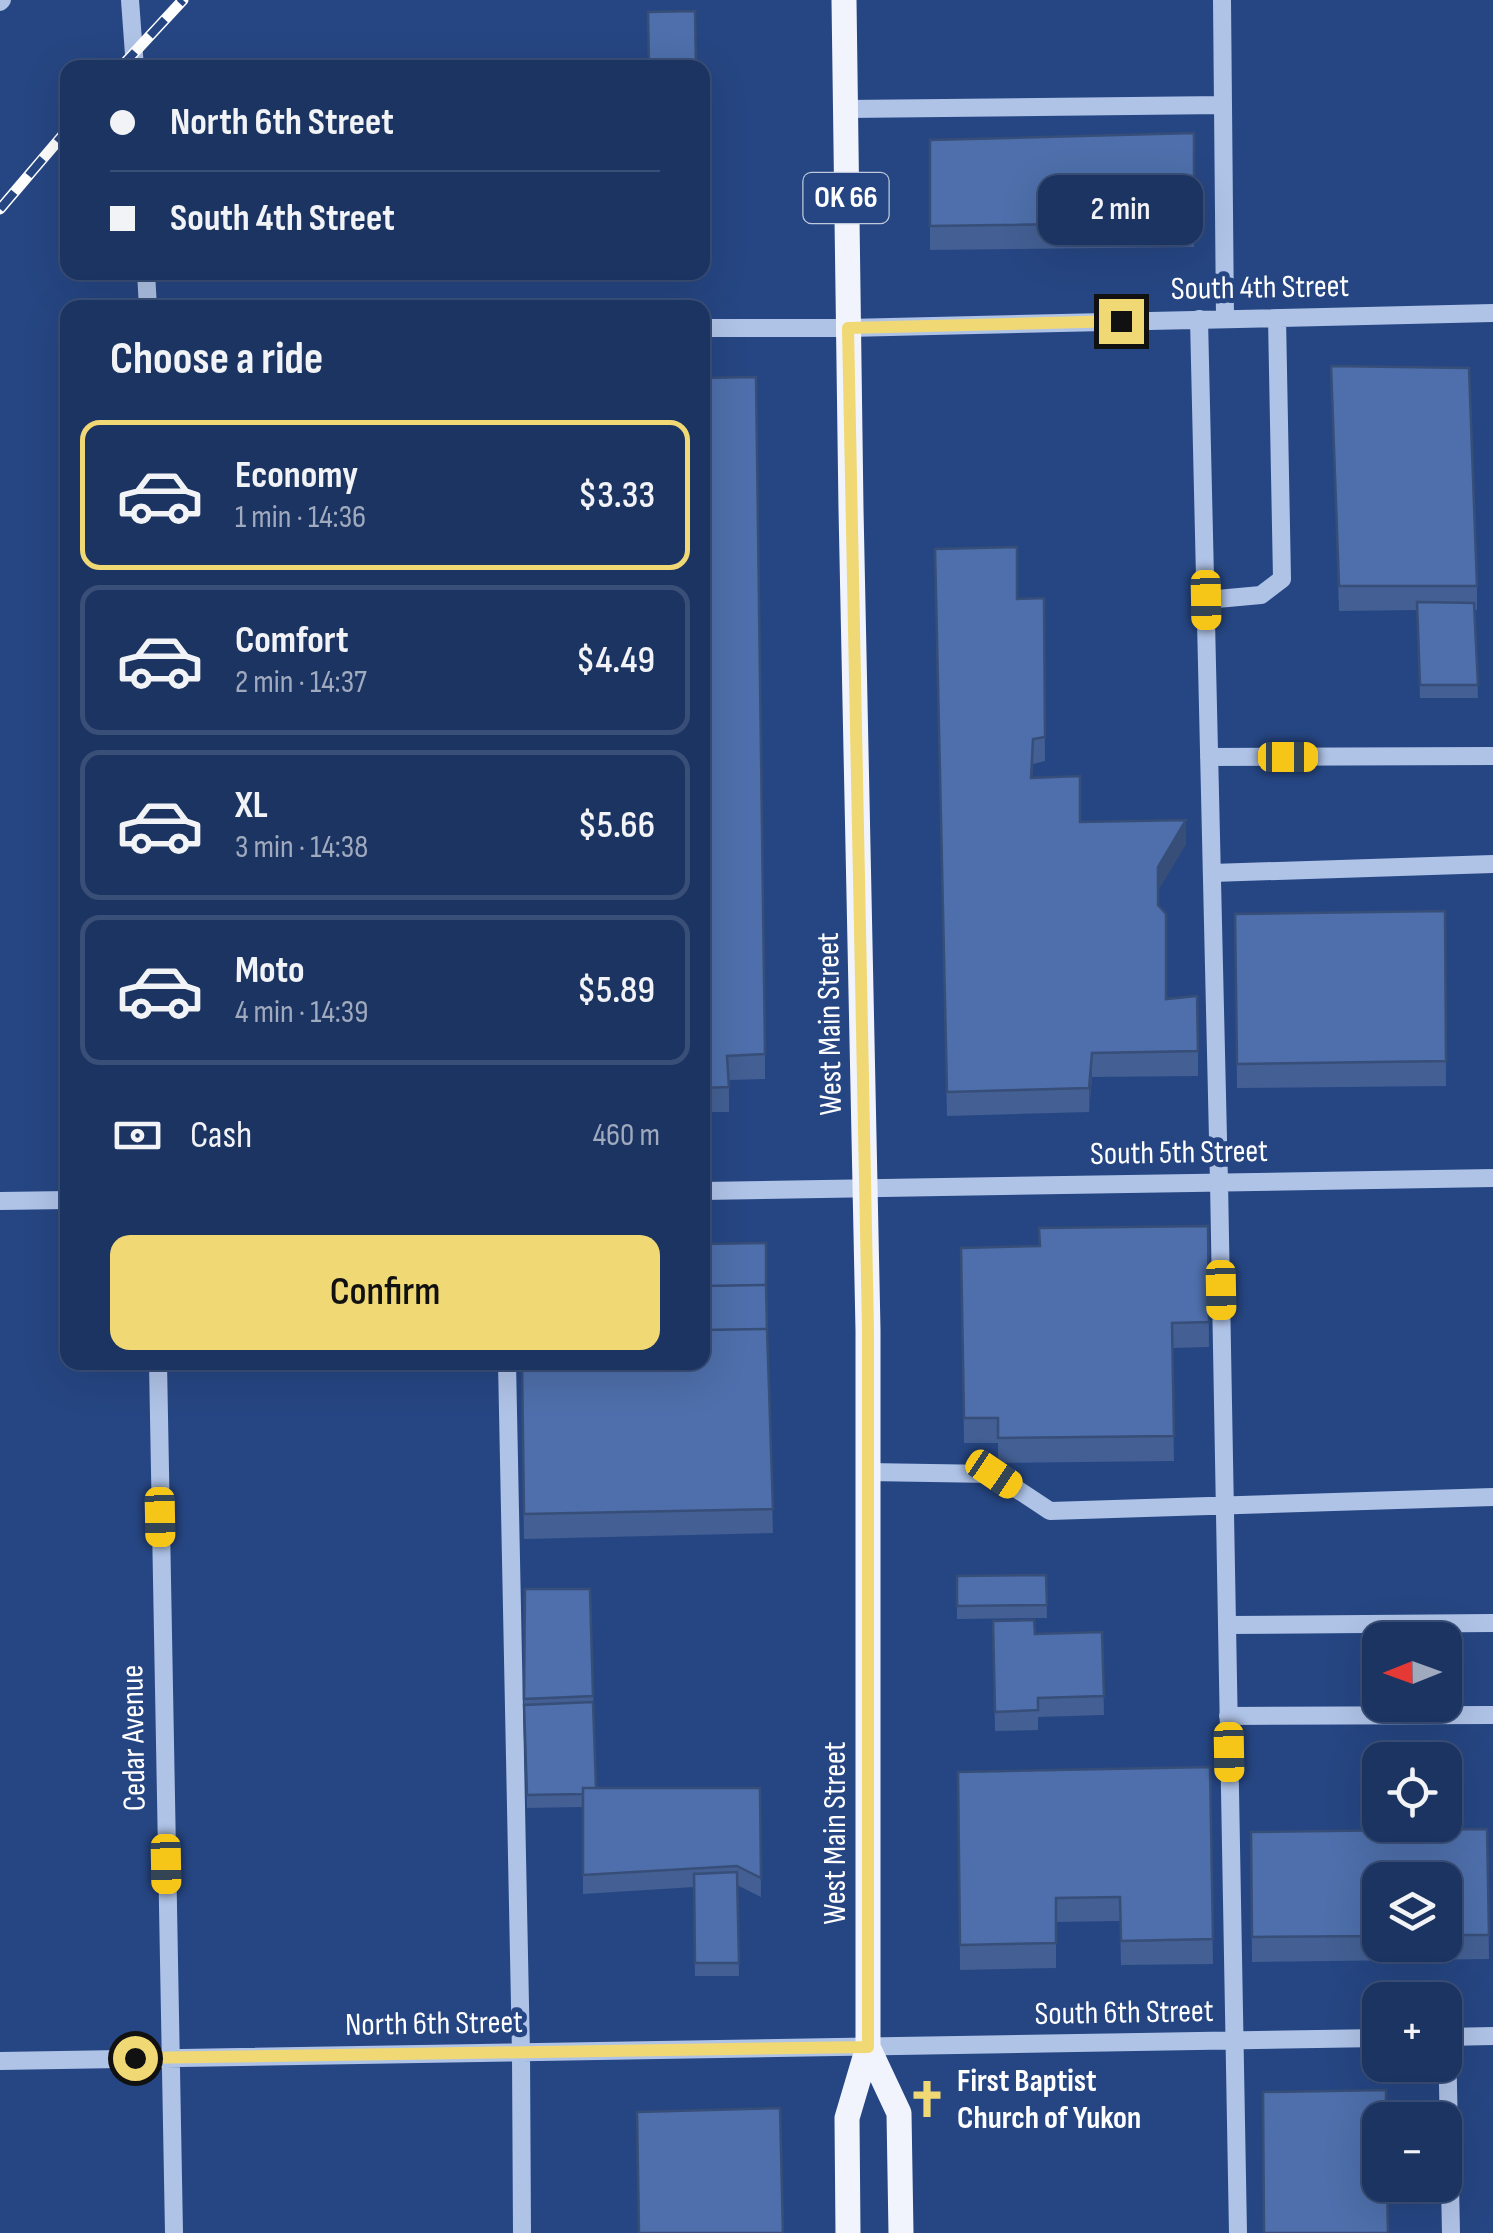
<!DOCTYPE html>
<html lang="en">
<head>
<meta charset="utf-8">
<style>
	body { margin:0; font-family:"Sofia Sans Condensed",sans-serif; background:#293f6b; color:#f1f3f6; height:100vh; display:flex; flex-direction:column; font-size:38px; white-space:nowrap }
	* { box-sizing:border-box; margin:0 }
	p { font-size:32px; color:#a0aabe }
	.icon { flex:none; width:55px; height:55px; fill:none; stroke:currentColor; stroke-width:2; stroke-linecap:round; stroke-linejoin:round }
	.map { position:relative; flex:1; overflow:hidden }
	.panel { position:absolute; left:60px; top:300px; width:650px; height:1070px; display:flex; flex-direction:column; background:#1c3462; border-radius:20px; box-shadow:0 10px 40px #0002,0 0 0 2px #3a4f77 }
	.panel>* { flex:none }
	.hud { position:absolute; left:60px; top:60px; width:650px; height:220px; border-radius:20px; box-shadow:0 10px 40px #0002,0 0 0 2px #3a4f77; display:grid; align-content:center; height:220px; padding:0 50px; background:#1c3462 }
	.needle { width:65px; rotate:269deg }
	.tools { position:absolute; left:1362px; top:1622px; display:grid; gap:20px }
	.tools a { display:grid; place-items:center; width:100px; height:100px; border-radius:20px; background:#1c3462; box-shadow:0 10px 40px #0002,0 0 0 2px #3a4f77; font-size:50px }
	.end { position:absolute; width:45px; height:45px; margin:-22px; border:12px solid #f0d874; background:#111; box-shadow:0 0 0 5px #111 }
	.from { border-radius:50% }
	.bubble { position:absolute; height:70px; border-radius:20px; background:#1c3462; box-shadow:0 10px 40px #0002,0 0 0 2px #3a4f77; font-size:32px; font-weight:600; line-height:70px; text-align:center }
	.car { position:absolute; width:30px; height:60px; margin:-30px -15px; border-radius:12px; box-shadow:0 0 8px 2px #0007; background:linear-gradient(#f5c518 24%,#345 0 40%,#f5c518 0 76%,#345 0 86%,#f5c518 0) }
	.hud b { display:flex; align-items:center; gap:35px; height:95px; font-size:38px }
	.hud b+b { border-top:2px solid #3a4f77 }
	.hud i { width:25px; height:25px; background:#f1f3f6 }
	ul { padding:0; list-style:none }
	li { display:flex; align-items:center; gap:30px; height:150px; margin:0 20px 15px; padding:0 30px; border:5px solid #3a4f77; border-radius:20px }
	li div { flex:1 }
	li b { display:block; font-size:38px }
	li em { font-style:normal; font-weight:600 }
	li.on { border-color:#f0d874 }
	li>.icon { width:90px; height:90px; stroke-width:1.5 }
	h2 { padding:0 50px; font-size:45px; line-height:120px }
	.pay { display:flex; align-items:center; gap:25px; height:110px; padding:0 50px; font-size:38px }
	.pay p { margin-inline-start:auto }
	.cta { display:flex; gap:20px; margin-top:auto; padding:20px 50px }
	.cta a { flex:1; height:115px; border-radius:20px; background:#f0d874; color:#111; font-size:40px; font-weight:600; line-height:115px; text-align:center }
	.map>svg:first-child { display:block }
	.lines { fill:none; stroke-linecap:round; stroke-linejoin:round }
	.minor { stroke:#afc3e7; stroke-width:18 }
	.major { stroke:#f1f4fd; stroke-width:25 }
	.rail-casing { stroke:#fff; stroke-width:11 }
	.rail { stroke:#264683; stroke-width:8; stroke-dasharray:22; stroke-linecap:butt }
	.wall { fill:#435f93; fill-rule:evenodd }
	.shaded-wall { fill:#374e78 }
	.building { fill:#4e6fab; stroke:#374e78; stroke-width:2.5 }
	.route { stroke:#f0d874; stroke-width:12 }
	.labels { text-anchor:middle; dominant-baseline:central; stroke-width:10; stroke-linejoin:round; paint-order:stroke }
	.shield { fill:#264683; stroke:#bec8da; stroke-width:2.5 }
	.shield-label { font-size:30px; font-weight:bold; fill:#fff }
	.street-label { font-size:32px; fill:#fff; stroke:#264683 }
	.poi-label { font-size:32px; font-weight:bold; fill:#fff; stroke:#264683; text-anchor:start }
</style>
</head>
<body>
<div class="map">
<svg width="1493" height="2233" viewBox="0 0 1493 2233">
	<rect width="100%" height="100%" fill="#264683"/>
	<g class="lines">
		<!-- minor -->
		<path class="minor" d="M130,0l5,68
			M1222,0l3,319
			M0,2l2,-2
			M846,109l377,-4
			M146,272l2,36
			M1199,319l20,863 19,1051
			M702,328h146l645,-15
			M1206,600l55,-5 21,-16 -5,-261
			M1209,757l284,-1
			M1212,873l281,-9
			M702,1191l791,-13
			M0,1201l68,-1
			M158,1362l16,871
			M507,1362l14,692 1,179
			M867,1472l127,2 56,37 443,-14
			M1227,1625l266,-2
			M1228,1716l265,-1
			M1445,2037l48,-1
			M1447,2037l4,196
			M0,2061l1380,-23"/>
		<!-- major -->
		<path class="major" d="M844,0l7,509 17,821v717l-21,71 1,115
			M868,2047l31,66 2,120"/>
		<!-- rail casing -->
		<g class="rail-casing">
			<path id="rail" d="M120,68l63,-68
				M0,209l68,-80"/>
		</g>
		<!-- rail -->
		<use href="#rail" class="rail"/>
	</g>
	<!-- wall -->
	<path class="wall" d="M1194,133v114l-264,3v-110z
		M1331,366l146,220v24h-2l3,88h-58l-3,-88 -78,1z
		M702,378l63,676v25l-36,1v32h-27z
		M935,573l82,26 27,-1 1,163 -12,3 -1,14 48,44 106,22 -28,46v15l8,94 32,52v25l-106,1 -3,35 -142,4z
		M1445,911l1,175 -209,2 -2,-174z
		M1208,1226l1,121 -37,1 2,113 -176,2v-20h-34l-3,-195 78,-2z
		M766,1285l7,248 -249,6 -2,-177h180z
		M1046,1575l1,43 -90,1v-43z
		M525,1589h65l6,199h164l1,109 -24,-12 2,91h-44l-1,-89 -111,7v-87l-56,1 -3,-103z
		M993,1621l42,13 67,-2 2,83 -66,2v13l-43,1z
		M1210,1767l3,197 -92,1 -1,-44 -64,1v46l-96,2 -2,-198z
		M1487,1829l2,130 -237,3 -1,-130zM1380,1880h65v65h-65z"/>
	<!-- shaded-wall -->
	<path class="shaded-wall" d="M1186,820v24l-28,47v-24z
		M1092,1053v24l-3,35v-24z"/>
	<!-- building -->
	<path class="building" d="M695,11l1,57h-47l-1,-56z
		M1194,133v89l-264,4v-86z
		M1331,366l138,2 8,218h-138z
		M756,377l9,677 -38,2 2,31 -27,1v-710z
		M1017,547v52l27,-1 1,139 -12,2 -2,39 49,-2v46l106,-2 -28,47v38l8,9v85l31,-3 1,55 -106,2 -3,35 -142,4 -12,-543z
		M1417,602l57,1 4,82h-58z
		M1445,911l1,150 -209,3 -2,-150z
		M1208,1226l1,96 -37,1 2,113 -176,2v-20h-34l-3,-170 79,-2 -1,-18z
		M766,1243v42l-64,1v-42z
		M766,1285l1,44 -65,1v-44z
		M767,1329l6,180 -249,5 -2,-152h180v-32z
		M1046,1575l1,30 -90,1v-30z
		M525,1589h65l3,107 -69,3z
		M1034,1620l1,14 67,-2 2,64 -66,2v12l-43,2 -2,-91z
		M593,1702l3,86h-13v6l-56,1 -3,-90z
		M1210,1767l3,172 -92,2 -1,-44 -64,1v45l-96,2 -2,-173z
		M583,1788h177l1,90 -24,-12 -154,9z
		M1487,1829l2,106h-44v-55h-65v56l-128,1 -1,-105z
		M737,1872l2,91h-44l-1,-89z
		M1386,2090v30h-6v65h7l1,48h-124l-1,-141z
		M780,2108l3,125h-144l-2,-121z"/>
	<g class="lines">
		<!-- route -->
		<path class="route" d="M135,2058l733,-11v-717l-20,-1002 273,-7"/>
	</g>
	<!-- icons -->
	<defs>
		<g id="church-bare" transform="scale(3)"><path d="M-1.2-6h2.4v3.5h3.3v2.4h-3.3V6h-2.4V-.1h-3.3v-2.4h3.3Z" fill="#f0d874" stroke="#264683" stroke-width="2.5" paint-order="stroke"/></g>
	</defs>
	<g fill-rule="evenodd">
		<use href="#church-bare" x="927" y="2099"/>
	</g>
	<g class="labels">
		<!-- shield labels -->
		<rect class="shield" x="803.5" y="173" width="85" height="50" rx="8"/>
		<g class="shield-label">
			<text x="846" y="198">OK 66</text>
		</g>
		<!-- street labels -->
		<g class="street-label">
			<text transform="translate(1260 288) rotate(-1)">South 4th Street</text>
			<text transform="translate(830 1024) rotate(-91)">West Main Street</text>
			<text transform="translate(1179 1153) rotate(-1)">South 5th Street</text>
			<text transform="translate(134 1738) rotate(-91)">Cedar Avenue</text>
			<text transform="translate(835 1833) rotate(-90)">West Main Street</text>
			<text transform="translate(1124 2013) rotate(-1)">South 6th Street</text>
			<text transform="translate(434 2024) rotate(-1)">North 6th Street</text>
		</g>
		<!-- poi labels -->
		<g class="poi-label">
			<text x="957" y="2081">First Baptist<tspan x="957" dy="37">Church of Yukon</tspan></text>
		</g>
	</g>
</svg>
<div class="tools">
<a><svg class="needle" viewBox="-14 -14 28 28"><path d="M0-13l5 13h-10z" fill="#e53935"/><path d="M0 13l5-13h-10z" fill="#a0aabe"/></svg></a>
<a><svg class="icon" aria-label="locate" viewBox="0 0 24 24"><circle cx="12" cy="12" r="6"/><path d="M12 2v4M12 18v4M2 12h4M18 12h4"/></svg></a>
<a><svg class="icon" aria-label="layers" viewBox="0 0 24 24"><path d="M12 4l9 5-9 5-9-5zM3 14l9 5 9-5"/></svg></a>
<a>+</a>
<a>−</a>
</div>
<i class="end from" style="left:135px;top:2058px"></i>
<i class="end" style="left:1121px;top:321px"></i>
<div class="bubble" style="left:1038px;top:175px;width:165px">2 min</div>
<i class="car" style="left:1206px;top:600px;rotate:179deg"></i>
<i class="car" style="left:1288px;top:757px;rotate:90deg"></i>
<i class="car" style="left:1221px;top:1290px;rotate:179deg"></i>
<i class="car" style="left:994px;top:1474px;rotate:124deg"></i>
<i class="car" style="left:160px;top:1517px;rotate:179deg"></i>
<i class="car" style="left:1229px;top:1752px;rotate:179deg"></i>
<i class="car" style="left:166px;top:1864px;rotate:179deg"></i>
<div class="hud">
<b><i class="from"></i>North 6th Street</b>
<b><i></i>South 4th Street</b>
</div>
<section class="panel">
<h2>Choose a ride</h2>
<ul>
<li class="on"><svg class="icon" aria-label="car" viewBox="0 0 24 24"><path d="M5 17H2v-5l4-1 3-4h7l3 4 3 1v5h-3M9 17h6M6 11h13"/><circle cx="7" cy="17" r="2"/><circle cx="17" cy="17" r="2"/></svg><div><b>Economy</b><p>1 min · 14:36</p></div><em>$3.33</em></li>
<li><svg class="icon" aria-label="car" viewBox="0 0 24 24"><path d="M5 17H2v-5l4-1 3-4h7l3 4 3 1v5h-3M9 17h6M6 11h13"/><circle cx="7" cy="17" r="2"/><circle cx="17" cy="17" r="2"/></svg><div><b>Comfort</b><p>2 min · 14:37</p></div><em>$4.49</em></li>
<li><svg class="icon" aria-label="car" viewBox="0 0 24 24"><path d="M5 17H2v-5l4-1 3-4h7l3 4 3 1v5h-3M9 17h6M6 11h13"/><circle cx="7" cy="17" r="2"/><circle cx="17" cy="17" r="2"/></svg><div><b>XL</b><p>3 min · 14:38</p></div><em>$5.66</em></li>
<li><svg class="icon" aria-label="car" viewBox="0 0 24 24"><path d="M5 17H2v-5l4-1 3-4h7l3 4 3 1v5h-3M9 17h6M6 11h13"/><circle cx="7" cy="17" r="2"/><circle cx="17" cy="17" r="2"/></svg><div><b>Moto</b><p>4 min · 14:39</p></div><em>$5.89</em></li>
</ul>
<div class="pay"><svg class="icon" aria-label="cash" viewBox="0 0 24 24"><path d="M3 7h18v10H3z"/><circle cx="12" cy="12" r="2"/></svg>Cash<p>460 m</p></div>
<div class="cta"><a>Confirm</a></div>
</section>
</div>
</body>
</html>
